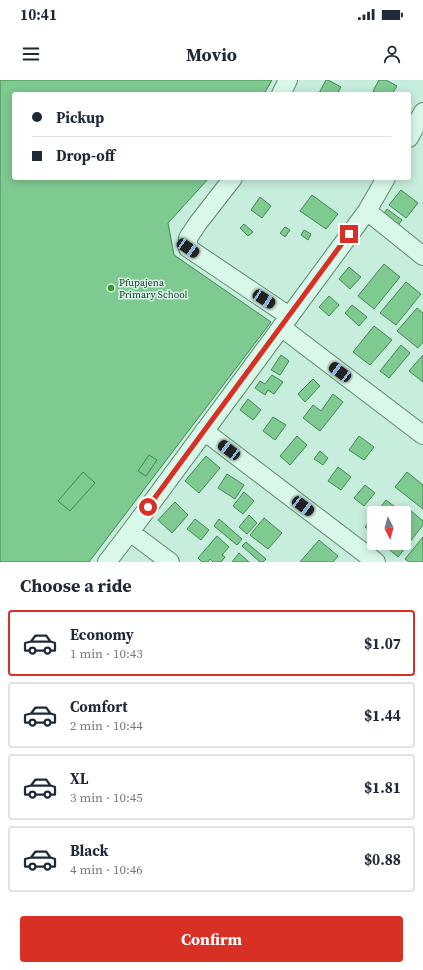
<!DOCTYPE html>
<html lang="en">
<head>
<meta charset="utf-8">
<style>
	body { margin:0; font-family:"Source Serif 4",serif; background:#f2f2f3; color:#1f2937; height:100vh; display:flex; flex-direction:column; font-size:15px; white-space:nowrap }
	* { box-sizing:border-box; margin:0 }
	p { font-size:13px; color:#747a83 }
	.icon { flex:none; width:22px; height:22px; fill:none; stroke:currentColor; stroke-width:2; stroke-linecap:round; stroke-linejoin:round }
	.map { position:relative; height:482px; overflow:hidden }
	.details { display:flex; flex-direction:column; background:#fff; flex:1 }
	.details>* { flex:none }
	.guide { position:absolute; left:12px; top:12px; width:399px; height:88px; border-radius:4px; box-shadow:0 2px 10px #0003; display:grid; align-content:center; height:88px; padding:0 20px; background:#fff }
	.needle { width:26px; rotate:174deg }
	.tools { position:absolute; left:367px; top:426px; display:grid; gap:8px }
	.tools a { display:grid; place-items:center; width:44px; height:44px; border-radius:4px; background:#fff; box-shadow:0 2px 10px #0003; font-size:20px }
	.end { position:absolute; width:18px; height:18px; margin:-9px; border:5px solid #d93025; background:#fff; box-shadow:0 0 0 2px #fff }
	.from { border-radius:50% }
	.car { position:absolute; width:12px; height:24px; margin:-12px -6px; border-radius:5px; box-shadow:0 0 3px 1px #0007; background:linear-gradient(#222 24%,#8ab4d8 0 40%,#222 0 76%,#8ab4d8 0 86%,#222 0) }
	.guide b { display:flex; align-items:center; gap:14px; height:38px; font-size:15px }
	.guide b+b { border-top:1px solid #e0e1e3 }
	.guide i { width:10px; height:10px; background:#1f2937 }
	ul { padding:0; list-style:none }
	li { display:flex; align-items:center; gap:12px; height:66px; margin:0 8px 6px; padding:0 12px; border:2px solid #e0e1e3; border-radius:4px }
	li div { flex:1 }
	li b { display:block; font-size:15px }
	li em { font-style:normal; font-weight:700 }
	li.current { border-color:#d93025 }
	li>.icon { width:36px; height:36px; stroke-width:1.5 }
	h2 { padding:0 20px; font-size:18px; line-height:48px }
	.cta { display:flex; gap:8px; margin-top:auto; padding:8px 20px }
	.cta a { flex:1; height:46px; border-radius:4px; background:#d93025; color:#fff; font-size:16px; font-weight:700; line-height:46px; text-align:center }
	.status { display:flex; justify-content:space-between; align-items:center; height:28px; padding:0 20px; background:#fff; direction:ltr }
	.status svg { height:11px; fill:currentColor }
	header { display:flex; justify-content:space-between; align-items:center; height:52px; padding:0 20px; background:#fff; font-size:18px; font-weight:700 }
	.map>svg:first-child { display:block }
	.building { fill:#7eca91; stroke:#438753 }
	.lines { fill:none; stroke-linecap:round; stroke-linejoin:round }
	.minor-casing { stroke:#5d896d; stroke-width:20 }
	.minor { stroke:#daf8ea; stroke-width:18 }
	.route { stroke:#d93025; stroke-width:5 }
	.poi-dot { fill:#40962e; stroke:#d7f5e7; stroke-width:1.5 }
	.labels { text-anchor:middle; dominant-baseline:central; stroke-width:3; stroke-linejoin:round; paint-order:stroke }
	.poi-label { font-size:10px; fill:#203928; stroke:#d7f5e7; text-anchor:start }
</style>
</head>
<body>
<div class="status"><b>10:41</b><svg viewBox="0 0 49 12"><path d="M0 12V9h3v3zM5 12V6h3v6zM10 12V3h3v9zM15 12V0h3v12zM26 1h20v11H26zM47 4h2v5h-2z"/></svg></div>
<header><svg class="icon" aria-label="menu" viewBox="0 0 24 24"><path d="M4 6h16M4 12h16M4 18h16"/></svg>Movio<svg class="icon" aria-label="person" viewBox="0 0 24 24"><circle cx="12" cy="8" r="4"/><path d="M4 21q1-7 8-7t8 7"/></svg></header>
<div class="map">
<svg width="423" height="482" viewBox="0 0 423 482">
	<rect width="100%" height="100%" fill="#c7eddc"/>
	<!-- building -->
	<path class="building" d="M0,0h272l-8,14h-250v84h195l-41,45 6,32 97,67 -182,240h-89z
		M326,0h2l13,7 -4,7h-16l-2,-1z
		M379,0h7l11,6 -5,8h-13l-6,-3z
		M401,110l17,13 -12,15 -17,-13z
		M312,115l26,19 -12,15 -26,-18z
		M260,117l11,9 -9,12 -11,-8z
		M387,129l15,11 -6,8 -15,-10z
		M244,144l9,8 -5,4 -8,-8z
		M285,147l5,3 -5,7 -5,-4z
		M304,150l7,4 -3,6 -7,-5z
		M384,184l16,13 -26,32 -16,-13z
		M349,187l12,10 -11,12 -11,-10z
		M406,202l15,12 -25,31 -16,-12z
		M329,216l10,9 -10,11 -10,-9z
		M352,225l15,12 -8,9 -14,-13z
		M417,228l6,5v29l-5,6 -21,-17z
		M374,246l18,14 -22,25 -17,-13z
		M401,265l9,8 -21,25 -9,-7z
		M281,275l8,6 -9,14 -9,-5z
		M423,275v27l-14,-11z
		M272,295l11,7 -9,12 -6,-4 -3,5 -10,-7 5,-7 5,3z
		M313,299l7,7 -15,16 -7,-8z
		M333,314l10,8 -23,29 -17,-13 10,-13 8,6z
		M248,319l13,11 -8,10 -13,-10z
		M273,337l13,8 -11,15 -12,-9z
		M297,356l10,9 -17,20 -10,-9z
		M359,356l15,11 -10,13 -15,-10z
		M320,371l8,7 -5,7 -9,-6z
		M149,375l8,5 -11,16 -8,-5z
		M206,376l14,12 -21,25 -14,-12z
		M338,387l13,10 -10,13 -13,-9z
		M83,392l12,11 -25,28 -12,-10z
		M407,392l16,13v24l-28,-22z
		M227,394l17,11 -9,14 -17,-11z
		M365,405l10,8 -11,13 -10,-8z
		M244,412l10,9 -11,13 -10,-8z
		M386,420l13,10 -3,3h-20z
		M175,422l13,13 -16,18 -14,-13z
		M411,431l12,10v4l-25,32 -14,-12 1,-2h19v-23z
		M249,435l8,8 -10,11 -8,-7z
		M374,435v19l-9,-7z
		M264,438l18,15 -14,16 -18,-14z
		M195,439l14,11 -8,10 -14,-11z
		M219,439l23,20 -5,6 -23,-19z
		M217,456l12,11 -7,8 3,2 -4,5h-8l-3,-3 -2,3h-6l-4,-4z
		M423,457v25h-14l-4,-3z
		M319,460l19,16 -5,6h-33z
		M246,462l20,17 -3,3h-3l-18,-16z
		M239,473l10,9h-17z"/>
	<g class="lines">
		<!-- minor casing -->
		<g class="minor-casing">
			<path id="minor" d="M281,14l7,-14
				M409,58l14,-26
				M233,98l-35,45 -10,15v10l101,68
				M367,131l56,45
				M281,247l142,108
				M204,351l172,131
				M130,452l40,30
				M107,482l23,-30 237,-321 19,-33"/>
		</g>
		<!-- minor -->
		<use href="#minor" class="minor"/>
	</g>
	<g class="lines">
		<!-- route -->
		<path class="route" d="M148,427l201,-273"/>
	</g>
	<!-- markers -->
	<circle class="poi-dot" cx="111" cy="208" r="4"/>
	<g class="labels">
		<!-- poi labels -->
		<g class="poi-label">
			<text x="119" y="202">Pfupajena<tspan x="119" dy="12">Primary School</tspan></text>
		</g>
	</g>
</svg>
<div class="tools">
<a><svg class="needle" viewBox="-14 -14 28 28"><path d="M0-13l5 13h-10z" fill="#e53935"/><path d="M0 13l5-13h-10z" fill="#747a83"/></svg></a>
</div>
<i class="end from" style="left:148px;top:427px"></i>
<i class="end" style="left:349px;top:154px"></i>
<i class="car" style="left:188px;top:168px;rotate:124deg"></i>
<i class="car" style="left:264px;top:219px;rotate:123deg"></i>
<i class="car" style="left:340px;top:292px;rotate:307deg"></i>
<i class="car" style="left:229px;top:370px;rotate:307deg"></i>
<i class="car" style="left:303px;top:426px;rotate:127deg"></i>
<div class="guide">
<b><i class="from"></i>Pickup</b>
<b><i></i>Drop-off</b>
</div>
</div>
<section class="details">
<h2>Choose a ride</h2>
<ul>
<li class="current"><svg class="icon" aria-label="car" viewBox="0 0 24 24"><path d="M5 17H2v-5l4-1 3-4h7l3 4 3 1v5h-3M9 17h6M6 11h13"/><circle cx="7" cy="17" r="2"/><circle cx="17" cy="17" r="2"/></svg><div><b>Economy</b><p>1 min · 10:43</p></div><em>$1.07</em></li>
<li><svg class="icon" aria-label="car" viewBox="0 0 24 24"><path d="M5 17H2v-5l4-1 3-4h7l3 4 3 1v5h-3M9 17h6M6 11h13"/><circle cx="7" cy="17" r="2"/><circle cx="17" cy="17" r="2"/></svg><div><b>Comfort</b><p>2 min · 10:44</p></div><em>$1.44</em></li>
<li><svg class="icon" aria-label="car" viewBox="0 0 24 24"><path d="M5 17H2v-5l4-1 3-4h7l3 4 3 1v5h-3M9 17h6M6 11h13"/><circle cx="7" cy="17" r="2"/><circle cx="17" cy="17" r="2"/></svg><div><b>XL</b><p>3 min · 10:45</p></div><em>$1.81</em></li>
<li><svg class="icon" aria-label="car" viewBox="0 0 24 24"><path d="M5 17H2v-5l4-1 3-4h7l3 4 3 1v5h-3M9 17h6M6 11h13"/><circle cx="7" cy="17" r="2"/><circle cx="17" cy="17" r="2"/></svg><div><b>Black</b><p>4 min · 10:46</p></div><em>$0.88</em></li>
</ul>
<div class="cta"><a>Confirm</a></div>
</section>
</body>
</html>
